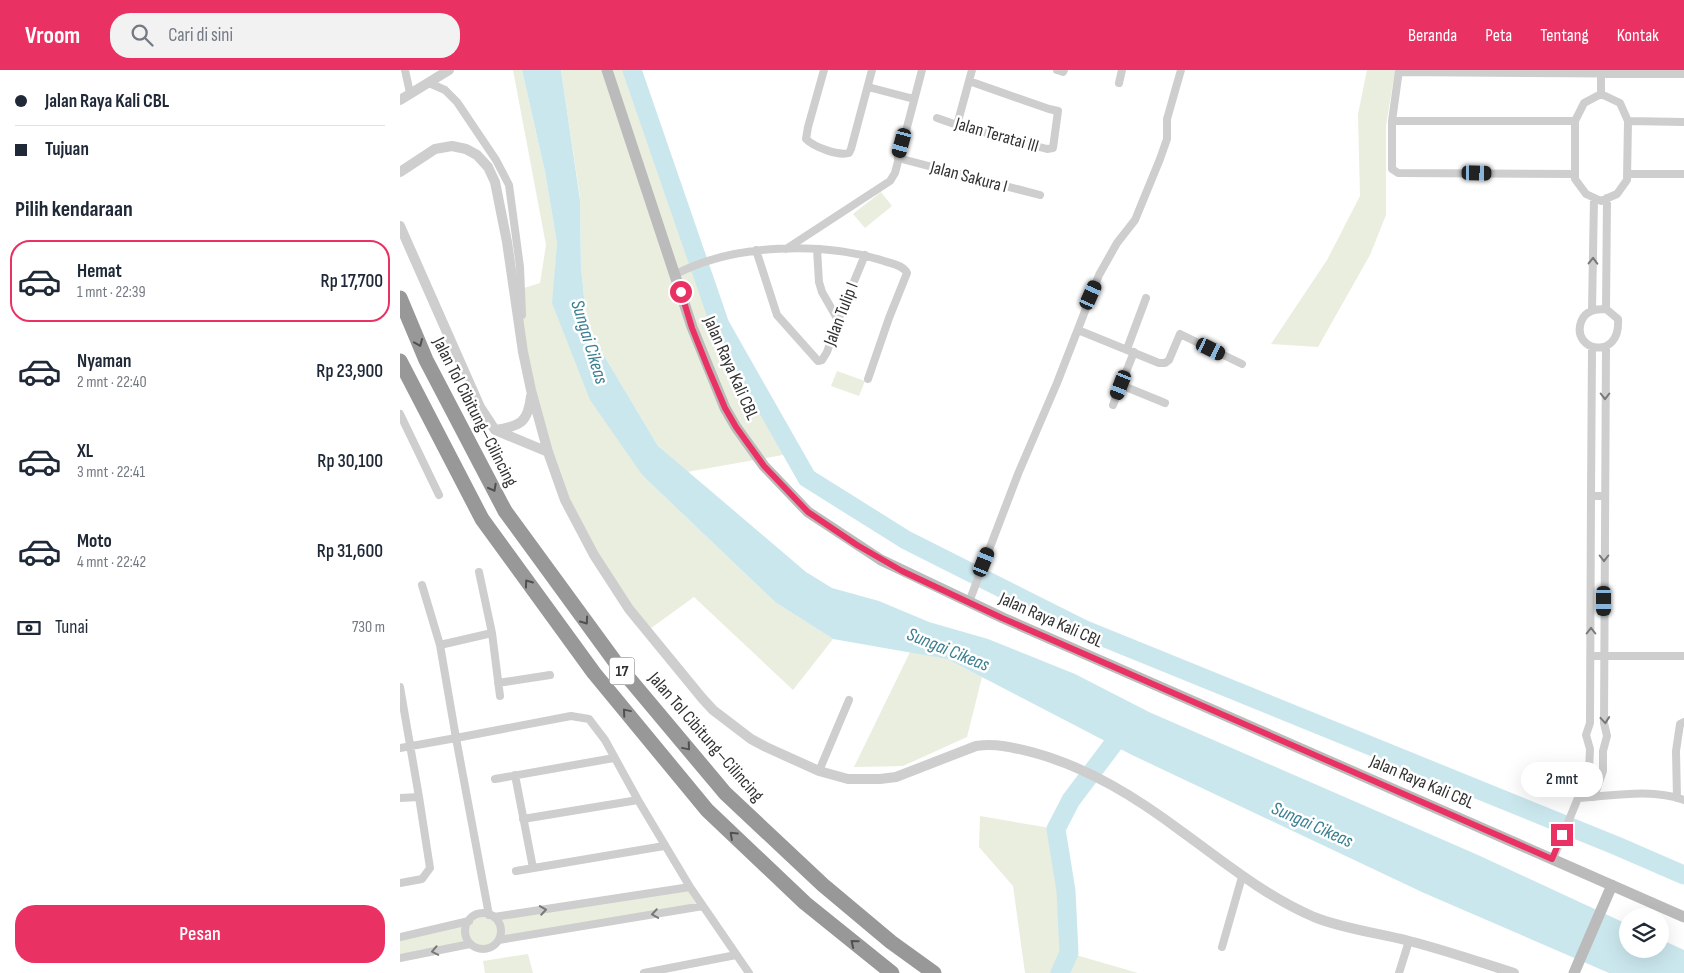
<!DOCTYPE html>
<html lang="id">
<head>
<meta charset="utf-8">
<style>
	body { margin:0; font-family:"Sofia Sans Condensed",sans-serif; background:#f2f2f3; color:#1f2937; height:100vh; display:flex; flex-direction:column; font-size:19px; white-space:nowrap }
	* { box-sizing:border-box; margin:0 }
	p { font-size:16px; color:#747a83 }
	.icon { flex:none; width:28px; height:28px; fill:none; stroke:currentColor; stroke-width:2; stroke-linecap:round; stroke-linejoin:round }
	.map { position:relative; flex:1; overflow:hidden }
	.sheet { display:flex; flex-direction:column; background:#fff; width:400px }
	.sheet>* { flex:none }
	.hud { display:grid; align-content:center; height:110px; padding:0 15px; background:#fff }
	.controls { position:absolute; left:1219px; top:838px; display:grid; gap:10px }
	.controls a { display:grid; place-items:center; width:50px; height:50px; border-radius:50%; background:#fff; box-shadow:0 5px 20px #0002; font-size:25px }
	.end { position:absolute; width:22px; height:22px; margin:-11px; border:6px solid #ea3163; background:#fff; box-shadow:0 0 0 2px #fff }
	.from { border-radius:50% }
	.bubble { position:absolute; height:35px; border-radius:18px; background:#fff; box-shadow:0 5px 20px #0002; font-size:16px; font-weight:600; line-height:35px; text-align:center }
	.car { position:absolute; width:15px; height:30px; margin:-15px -8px; border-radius:6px; box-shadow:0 0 4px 1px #0007; background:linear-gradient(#222 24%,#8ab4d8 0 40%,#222 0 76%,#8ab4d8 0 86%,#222 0) }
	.hud b { display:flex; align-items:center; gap:18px; height:48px; font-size:19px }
	.hud b+b { border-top:1px solid #e0e1e3 }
	.hud i { width:12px; height:12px; background:#1f2937 }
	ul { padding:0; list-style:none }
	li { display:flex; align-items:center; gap:15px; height:82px; margin:0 10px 8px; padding:0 5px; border:2px solid transparent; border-radius:20px }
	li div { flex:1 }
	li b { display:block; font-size:19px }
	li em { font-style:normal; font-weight:600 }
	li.on { border-color:#ea3163 }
	li>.icon { width:45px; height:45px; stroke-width:1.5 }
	h2 { padding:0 15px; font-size:22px; line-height:60px }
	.pay { display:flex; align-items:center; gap:12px; height:55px; padding:0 15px; font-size:19px }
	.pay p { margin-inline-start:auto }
	.action { display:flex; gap:10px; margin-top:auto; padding:10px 15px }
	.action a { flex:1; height:58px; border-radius:20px; background:#ea3163; color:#fff; font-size:20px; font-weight:600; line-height:58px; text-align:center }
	header { display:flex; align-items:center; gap:30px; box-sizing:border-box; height:70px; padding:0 25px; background:#ea3163; color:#fff }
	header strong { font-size:24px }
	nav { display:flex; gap:28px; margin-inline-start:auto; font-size:18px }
	.search { width:350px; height:45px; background:#f2f2f3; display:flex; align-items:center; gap:12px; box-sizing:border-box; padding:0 18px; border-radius:20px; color:#747a83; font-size:19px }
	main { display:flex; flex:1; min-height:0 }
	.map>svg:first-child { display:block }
	.green { fill:#eaeedf }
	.water { fill:#cbe7ee }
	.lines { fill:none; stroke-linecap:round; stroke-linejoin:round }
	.river { stroke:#cbe7ee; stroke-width:19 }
	.minor { stroke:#cecece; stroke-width:8 }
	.tertiary { stroke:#cecece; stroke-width:10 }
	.secondary { stroke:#bbb; stroke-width:11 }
	.motorway { stroke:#989898; stroke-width:15 }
	.oneway { stroke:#787878 }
	.oneway2 { stroke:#505050 }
	.route { stroke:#ea3163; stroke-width:6 }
	.labels { text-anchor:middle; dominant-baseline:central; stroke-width:5; stroke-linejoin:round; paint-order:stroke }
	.shield { fill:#fff; stroke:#6f6f6f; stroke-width:1 }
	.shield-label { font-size:16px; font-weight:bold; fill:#313131 }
	.street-label { font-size:18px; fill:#313131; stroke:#fff }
	.water-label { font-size:19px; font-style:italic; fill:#3a7f90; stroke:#fff }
</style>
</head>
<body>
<header>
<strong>Vroom</strong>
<div class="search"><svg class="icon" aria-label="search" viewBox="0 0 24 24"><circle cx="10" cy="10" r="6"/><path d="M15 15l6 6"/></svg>Cari di sini</div>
<nav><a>Beranda</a><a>Peta</a><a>Tentang</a><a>Kontak</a></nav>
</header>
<main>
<section class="sheet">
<div class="hud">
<b><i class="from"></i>Jalan Raya Kali CBL</b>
<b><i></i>Tujuan</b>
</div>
<h2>Pilih kendaraan</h2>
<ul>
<li class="on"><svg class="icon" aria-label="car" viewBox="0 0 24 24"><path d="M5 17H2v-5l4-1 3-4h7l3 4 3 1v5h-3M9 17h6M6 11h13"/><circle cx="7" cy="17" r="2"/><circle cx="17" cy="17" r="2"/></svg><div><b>Hemat</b><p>1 mnt · 22:39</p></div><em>Rp 17,700</em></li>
<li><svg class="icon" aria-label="car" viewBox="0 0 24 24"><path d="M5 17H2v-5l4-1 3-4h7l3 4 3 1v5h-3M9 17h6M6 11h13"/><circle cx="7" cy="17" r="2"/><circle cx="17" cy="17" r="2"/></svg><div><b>Nyaman</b><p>2 mnt · 22:40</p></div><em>Rp 23,900</em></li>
<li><svg class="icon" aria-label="car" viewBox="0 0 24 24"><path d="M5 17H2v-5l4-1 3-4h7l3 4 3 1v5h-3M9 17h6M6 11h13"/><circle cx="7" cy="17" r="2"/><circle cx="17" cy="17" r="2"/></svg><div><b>XL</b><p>3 mnt · 22:41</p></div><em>Rp 30,100</em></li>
<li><svg class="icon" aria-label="car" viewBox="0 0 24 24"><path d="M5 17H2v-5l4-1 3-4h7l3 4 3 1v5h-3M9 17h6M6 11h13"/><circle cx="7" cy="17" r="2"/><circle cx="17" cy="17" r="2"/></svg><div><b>Moto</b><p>4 mnt · 22:42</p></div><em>Rp 31,600</em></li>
</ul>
<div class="pay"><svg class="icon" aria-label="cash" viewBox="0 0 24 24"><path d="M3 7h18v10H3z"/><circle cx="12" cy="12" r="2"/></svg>Tunai<p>730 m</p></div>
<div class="action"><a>Pesan</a></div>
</section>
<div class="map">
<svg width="1284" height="903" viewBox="0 0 1284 903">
	<rect width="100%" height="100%" fill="#fff"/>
	<!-- green -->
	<path class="green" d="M113,0h9l23,102 12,71 -4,60 90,173 132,126 58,37 -40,51 -99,-93 -47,34 -75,-118 -23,-59 -26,-102 -2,-63 19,-6 6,-38z
		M161,0h71l81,238 31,76 44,70 -101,18 -29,-26 -71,-119 -6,-60 -1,-69z
		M967,0h28l-9,56v89l-16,40 -52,92 -47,-3 56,-84 33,-64 -2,-82z
		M481,122l11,14 -27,22 -12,-14z
		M437,301l28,10 -6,15 -28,-10z
		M510,582l37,7 35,18 -15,60 -64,29 -49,1z
		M580,746l76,13 10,61 3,63 69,20h-113l-12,-87 -34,-39z
		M290,817l13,19 -204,34c-8,10 -18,11 -29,4l-70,14v-21l68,-16 10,-6h11z
		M128,884l5,19h-48l-2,-12z"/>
	<!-- water -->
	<path class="water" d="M122,0h39l19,130 1,67 6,60 71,119 148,126 26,16 47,13 50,21 59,17 87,35 74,38 329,143 149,69 1,25h32v-10l24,11v23h-75l-185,-80 -292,-138 -185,-96 -114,-20 -58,-37 -132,-126 -53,-76 -38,-97 5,-60 -12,-71z"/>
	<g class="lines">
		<!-- river -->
		<path class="river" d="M232,0l88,255 87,153 99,62 177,89 534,217 67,29
			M660,903l9,-20 -3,-62 -10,-62 15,-29 46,-61"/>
		<!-- minor -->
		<path class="minor" d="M5,0l5,23
			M424,0l-16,57 -2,12c8,8 32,17 43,14l2,-4 21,-79
			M657,0l6,2 1,-2
			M999,0l-7,51v48l6,4 177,1
			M999,2l285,2
			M29,13l16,7 12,12 39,58 13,25 11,82 2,48
			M719,13l3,-13
			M468,17l46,12
			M1201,24l19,9 8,18 -1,59 -10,14 -16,7 -15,-7 -11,-15v-58l9,-18z
			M1201,24v-24
			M537,48l20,7 90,24 6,-1 5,-37 -9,-2 -80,-28
			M992,51h183
			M1228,51l56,1
			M557,55l15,-55
			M498,88l142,37
			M1227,104h57
			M386,179l104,-68 5,-8 27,-103
			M417,179l2,33 3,10 16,28
			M356,180l21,65 41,46 4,-1 5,-8 11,-32 27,-65
			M276,204c58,-30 146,-33 208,-13 8,3 19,4 23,12l-18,45 -21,61
			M1206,239l12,10c3,43 -47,32 -37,3 4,-12 15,-13 25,-13z
			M1206,239l1,-111
			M1192,240l2,-112
			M678,260l81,33h6l4,-3 11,-26 62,30
			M1192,277l-1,149h14
			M727,279l19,-51
			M721,315l44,18
			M713,335l21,-53
			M0,344l39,81
			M79,502l13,61 8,63
			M22,515l18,60 16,93 115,-22 18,3 16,21 33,60 52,87 59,86
			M569,532l49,-128 39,-91 42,-108 18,-32 18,-23 25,-61 7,-20v-20l14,-49
			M40,575l52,-12
			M1191,586h93
			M98,613l52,-8
			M0,617l19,110 11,71 -8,11 -22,4
			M0,678l56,-10 33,177
			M419,701l30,-71
			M115,705l18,93
			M95,709l119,-21
			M1194,727l9,-26v-20l4,-15 -3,-13 2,-376
			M0,728l19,-1
			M1178,728l11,-27 1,-22 -4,-14 4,-12 1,-231
			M1277,728l-1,-47 4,-27 4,-2
			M123,749l115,-19
			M1153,789l25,-61c34,-2 73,-10 106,2
			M116,801l148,-25
			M65 861a18 18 0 1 1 36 0a18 18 0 1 1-36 0Z
			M94,847l196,-30
			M0,867l69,-16
			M99,870l204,-34
			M822,877l20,-70
			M0,888l70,-14
			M244,903l92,-18
			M999,903l10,-32"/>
		<!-- tertiary -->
		<path class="tertiary" d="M0,30l49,-30
			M0,102l35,-23 17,-3 14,3 11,6 11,12 7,15 12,60 16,110 8,38 17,62 17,48 29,55 35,54 73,89 11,12 38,29 15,8 53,24 29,8h32l16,-2 80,-31c21,-3 39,2 59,7 54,15 102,45 146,78 43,31 84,65 133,86 30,12 64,16 95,24 36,9 70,21 105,32
			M0,156l80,181 15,23 53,22
			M96,360c25,-4 32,-8 35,-34"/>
		<!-- secondary -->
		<path class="secondary" d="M207,0l85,257 33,81 11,19 28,39 44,46 73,48 122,58 681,299
			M1174,903l38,-88"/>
		<!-- motorway -->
		<path class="motorway" d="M0,228l26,62 79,151 111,152 109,130 98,92 68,57 43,31
			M0,291l82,158 112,154 113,137 98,93 87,70"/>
	</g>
	<!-- one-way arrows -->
	<defs><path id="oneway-chevron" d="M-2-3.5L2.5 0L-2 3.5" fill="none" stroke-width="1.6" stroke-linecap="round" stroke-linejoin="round" transform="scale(1.25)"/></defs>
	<g class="oneway">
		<use href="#oneway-chevron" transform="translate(1193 191) rotate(-89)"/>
		<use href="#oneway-chevron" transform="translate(1205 326) rotate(90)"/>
		<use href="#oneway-chevron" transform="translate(1204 488) rotate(90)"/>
		<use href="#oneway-chevron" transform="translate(1191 561) rotate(-90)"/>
		<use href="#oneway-chevron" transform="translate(1205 650) rotate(85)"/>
		<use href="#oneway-chevron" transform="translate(143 840) rotate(-9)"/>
		<use href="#oneway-chevron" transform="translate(255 844) rotate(171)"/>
		<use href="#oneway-chevron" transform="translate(35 881) rotate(169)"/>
	</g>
	<g class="oneway2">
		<use href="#oneway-chevron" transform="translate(19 273) rotate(67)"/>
		<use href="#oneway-chevron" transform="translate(93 418) rotate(62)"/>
		<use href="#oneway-chevron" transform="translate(128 513) rotate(-126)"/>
		<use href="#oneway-chevron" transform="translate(185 551) rotate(54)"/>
		<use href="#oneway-chevron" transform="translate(226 642) rotate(-130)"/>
		<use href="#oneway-chevron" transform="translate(287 677) rotate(50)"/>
		<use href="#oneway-chevron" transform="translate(333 765) rotate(-137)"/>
		<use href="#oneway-chevron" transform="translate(454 873) rotate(-141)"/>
	</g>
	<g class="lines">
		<!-- route -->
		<path class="route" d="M281,222l11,36 16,40 17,40 11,19 28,39 44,46 49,33 45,26 100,47 550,241 10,-24"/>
	</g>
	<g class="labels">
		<!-- shield labels -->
		<rect class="shield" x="209.5" y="587.5" width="25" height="27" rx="4"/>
		<g class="shield-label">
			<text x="222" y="601">17</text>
		</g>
		<!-- street labels -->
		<g class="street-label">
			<text transform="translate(597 65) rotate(16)">Jalan Teratai III</text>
			<text transform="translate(569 107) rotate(15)">Jalan Sakura I</text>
			<text transform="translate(441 244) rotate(-69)">Jalan Tulip I</text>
			<text transform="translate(331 298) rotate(66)">Jalan Raya Kali CBL</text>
			<text transform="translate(75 342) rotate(63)">Jalan Tol Cibitung–Cilincing</text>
			<text transform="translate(651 550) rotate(24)">Jalan Raya Kali CBL</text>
			<text transform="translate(306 667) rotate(49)">Jalan Tol Cibitung–Cilincing</text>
			<text transform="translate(1022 712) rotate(23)">Jalan Raya Kali CBL</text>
		</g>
		<!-- water labels -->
		<g class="water-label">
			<text transform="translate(189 272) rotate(73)">Sungai Cikeas</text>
			<text transform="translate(548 580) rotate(22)">Sungai Cikeas</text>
			<text transform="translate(912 755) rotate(24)">Sungai Cikeas</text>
		</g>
	</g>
</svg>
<div class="controls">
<a><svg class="icon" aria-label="layers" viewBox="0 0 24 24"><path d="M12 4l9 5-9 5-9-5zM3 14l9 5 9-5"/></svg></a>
</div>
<i class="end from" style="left:281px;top:222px"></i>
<i class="end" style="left:1162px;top:765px"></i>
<div class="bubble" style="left:1121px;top:692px;width:82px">2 mnt</div>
<i class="car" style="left:502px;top:73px;rotate:195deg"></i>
<i class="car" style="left:1077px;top:103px;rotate:91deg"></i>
<i class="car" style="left:691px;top:225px;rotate:24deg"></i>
<i class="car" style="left:811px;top:279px;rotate:116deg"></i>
<i class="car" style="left:721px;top:315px;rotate:201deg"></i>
<i class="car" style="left:584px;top:492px;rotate:22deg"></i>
<i class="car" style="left:1204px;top:531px;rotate:180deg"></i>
</div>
</main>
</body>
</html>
